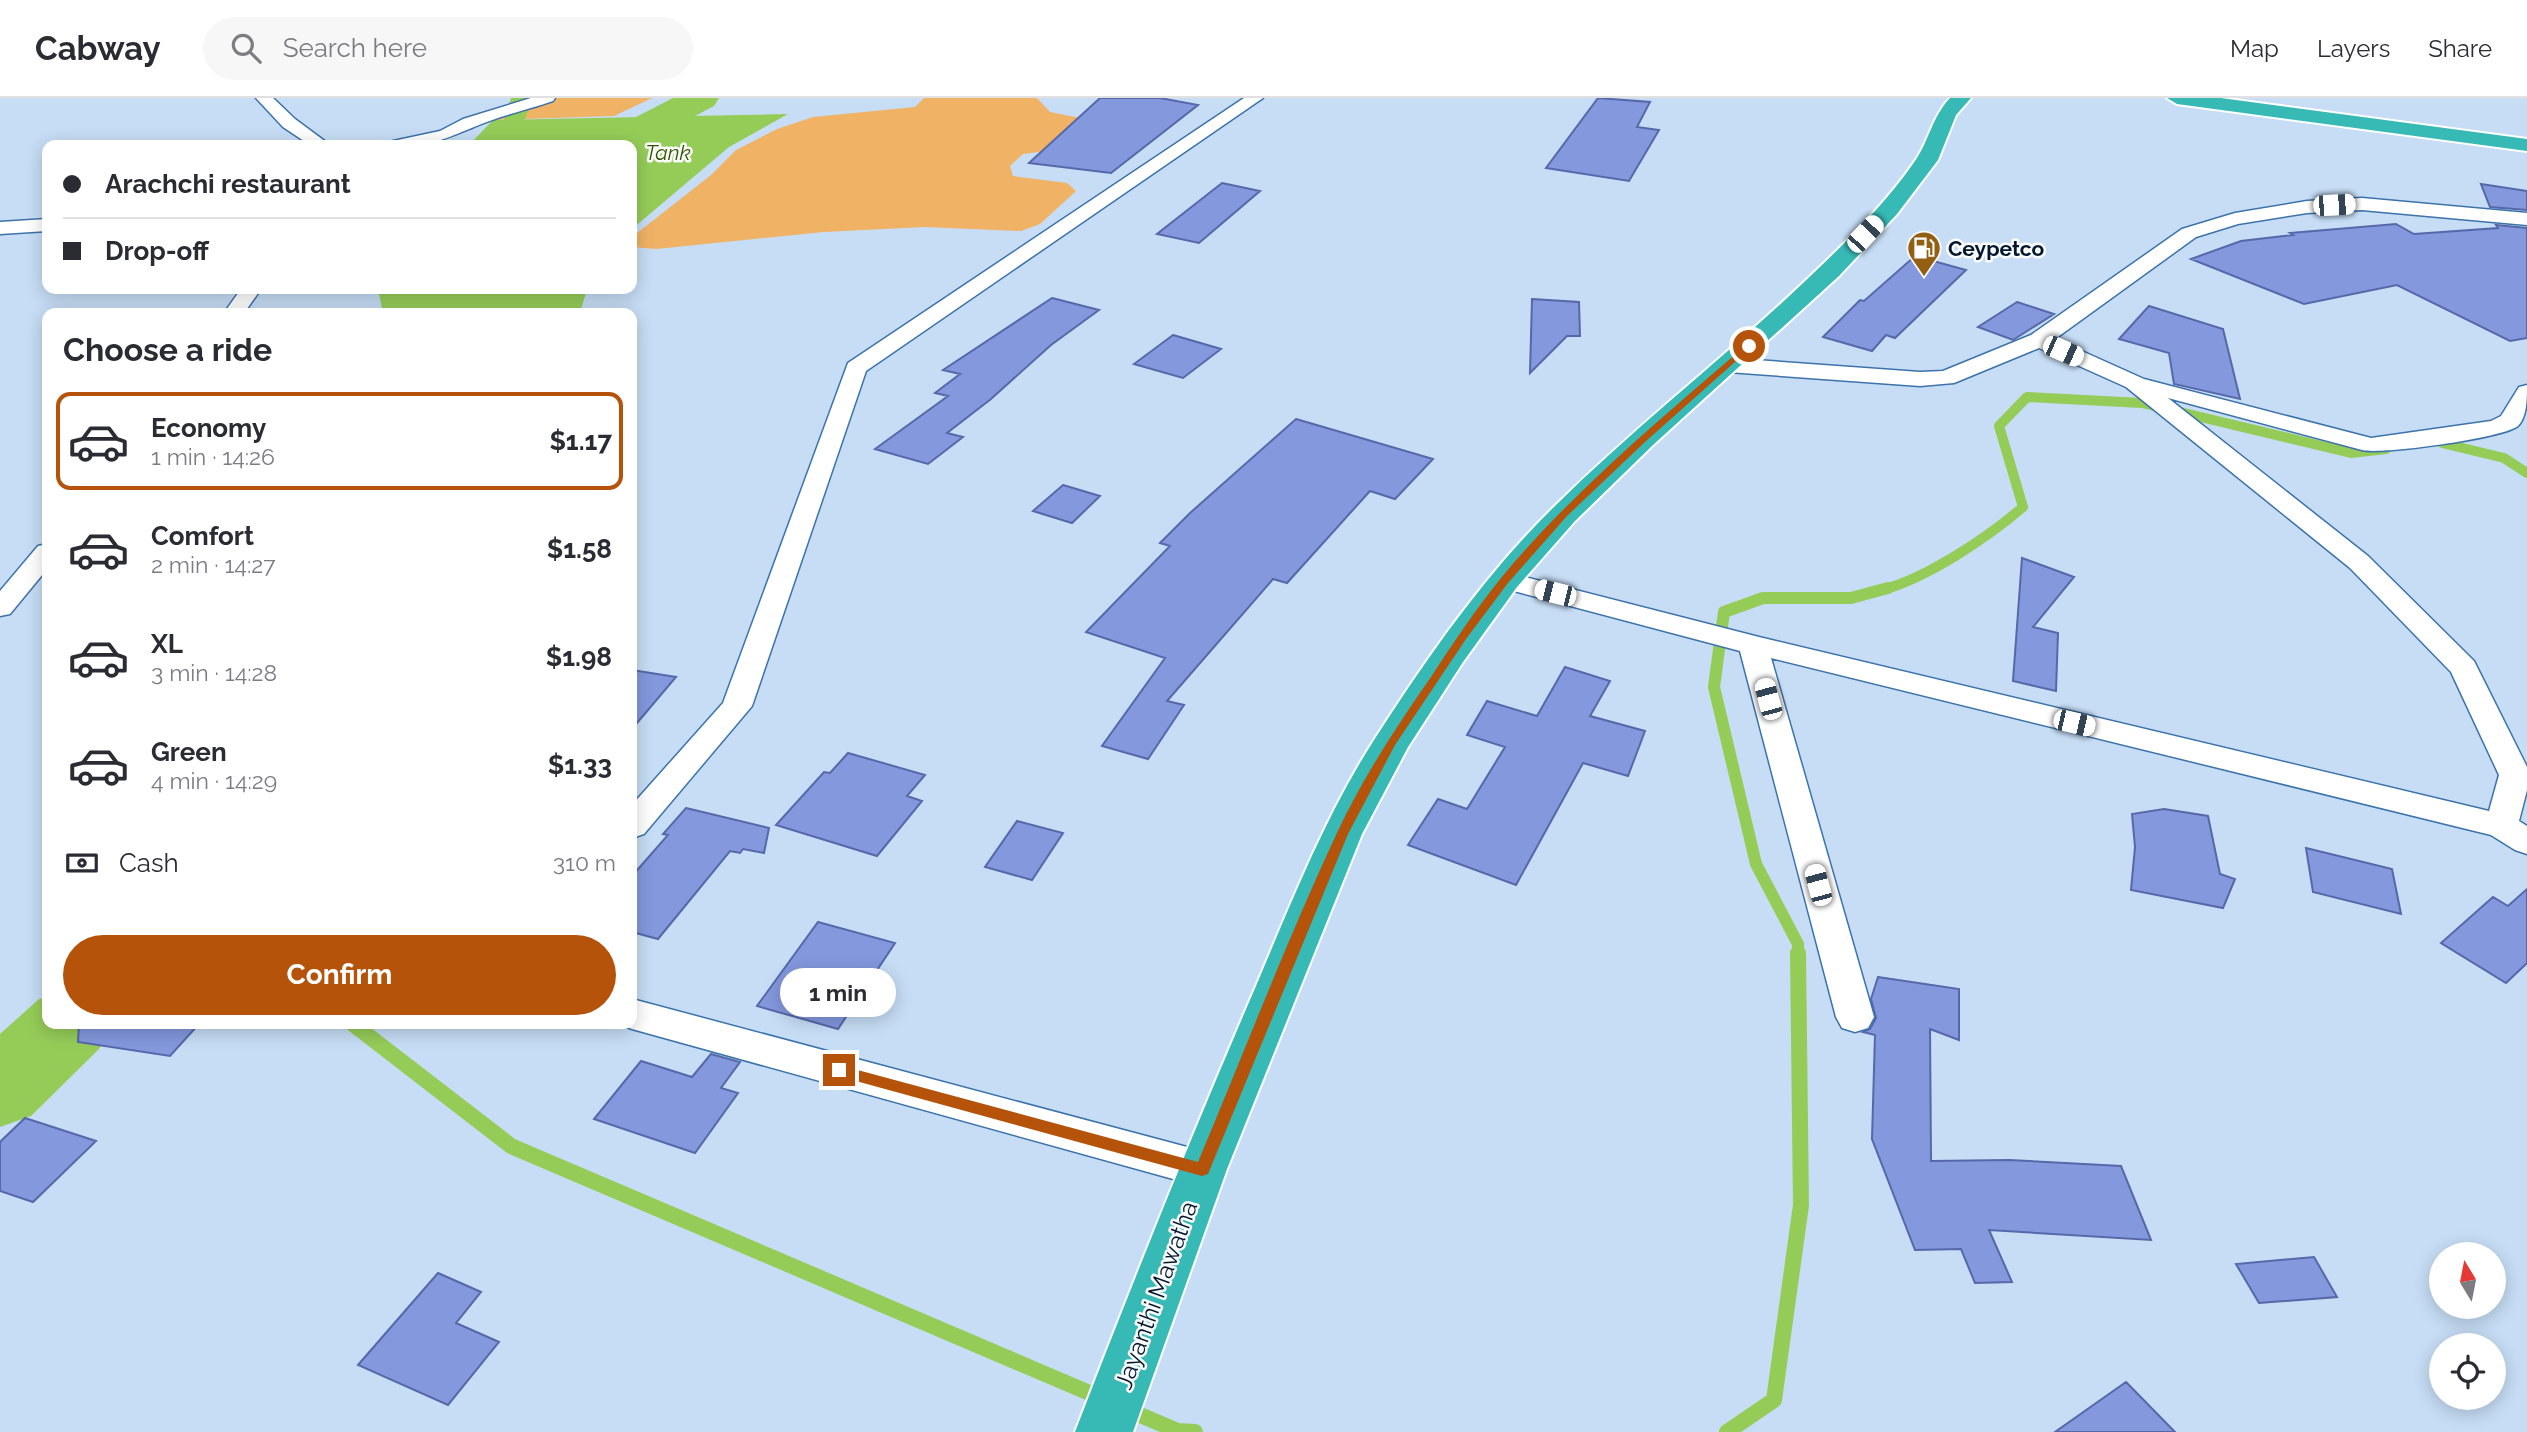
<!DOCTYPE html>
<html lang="en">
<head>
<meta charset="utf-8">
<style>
	body { margin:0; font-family:Raleway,sans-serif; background:#f7f7f7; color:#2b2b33; height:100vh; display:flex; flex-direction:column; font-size:26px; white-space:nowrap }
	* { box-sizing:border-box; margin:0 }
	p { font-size:23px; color:#7c7c81 }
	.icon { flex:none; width:38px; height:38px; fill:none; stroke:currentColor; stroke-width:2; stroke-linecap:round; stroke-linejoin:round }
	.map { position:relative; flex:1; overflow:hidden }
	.sheet { position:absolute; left:42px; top:210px; width:595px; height:721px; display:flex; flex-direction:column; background:#fff; border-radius:14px; box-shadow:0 4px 18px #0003 }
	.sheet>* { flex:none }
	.guide { position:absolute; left:42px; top:42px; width:595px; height:154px; border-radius:14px; box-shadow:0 4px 18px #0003; display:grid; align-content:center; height:154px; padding:0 21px; background:#fff }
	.needle { width:46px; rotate:350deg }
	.fabs { position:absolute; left:2429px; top:1144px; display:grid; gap:14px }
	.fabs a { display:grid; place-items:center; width:77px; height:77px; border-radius:50%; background:#fff; box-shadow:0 4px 18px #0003; font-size:35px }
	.end { position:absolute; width:32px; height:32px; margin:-16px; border:9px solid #b45309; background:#fff; box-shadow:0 0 0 4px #fff }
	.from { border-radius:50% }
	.bubble { position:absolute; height:49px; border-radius:24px; background:#fff; box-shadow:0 4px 18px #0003; font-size:23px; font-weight:700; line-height:49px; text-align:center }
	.car { position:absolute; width:21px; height:42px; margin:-21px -10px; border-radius:9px; box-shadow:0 0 5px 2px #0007; background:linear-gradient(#fff 24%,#345 0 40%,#fff 0 76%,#345 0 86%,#fff 0) }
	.guide b { display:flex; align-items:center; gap:24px; height:66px; font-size:26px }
	.guide b+b { border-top:2px solid #e1e1e2 }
	.guide i { width:18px; height:18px; background:#2b2b33 }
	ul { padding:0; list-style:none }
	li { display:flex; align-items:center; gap:21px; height:98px; margin:0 14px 10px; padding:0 7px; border:4px solid transparent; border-radius:14px }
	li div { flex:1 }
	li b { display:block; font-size:26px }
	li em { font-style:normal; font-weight:700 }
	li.selected { border-color:#b45309 }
	li>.icon { width:63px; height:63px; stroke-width:1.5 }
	h2 { padding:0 21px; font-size:32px; line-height:84px }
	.pay { display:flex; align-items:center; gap:18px; height:77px; padding:0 21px; font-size:26px }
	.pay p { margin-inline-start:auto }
	.primary-button { display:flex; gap:14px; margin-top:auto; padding:14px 21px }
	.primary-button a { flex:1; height:80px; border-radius:42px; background:#b45309; color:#fff; font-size:28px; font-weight:700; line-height:80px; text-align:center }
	header { display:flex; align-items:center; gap:42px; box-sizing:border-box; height:98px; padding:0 35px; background:#fff; border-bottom:2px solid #e1e1e2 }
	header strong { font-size:33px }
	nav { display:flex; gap:38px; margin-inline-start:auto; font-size:24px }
	.search { width:490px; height:63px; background:#f7f7f7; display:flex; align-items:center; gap:18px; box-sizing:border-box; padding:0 24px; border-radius:38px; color:#7c7c81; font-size:26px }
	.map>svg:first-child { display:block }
	.green { fill:#f0b265 }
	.water { fill:#95cc58 }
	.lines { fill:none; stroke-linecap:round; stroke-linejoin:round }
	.stream-far2 { stroke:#95cc58; stroke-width:10 }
	.stream-far1 { stroke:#95cc58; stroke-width:12 }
	.stream { stroke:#95cc58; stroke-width:16 }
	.canal { fill:#95cc58; fill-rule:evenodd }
	.river { fill:#95cc58; fill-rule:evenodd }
	.building { fill:#8398dd; stroke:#5668a9; stroke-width:2 }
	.minor-casing { stroke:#3c73aa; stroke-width:3 }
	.trunk-casing { stroke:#fff; stroke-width:4 }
	.minor { fill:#fff; fill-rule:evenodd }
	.trunk { fill:#37bab6; fill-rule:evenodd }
	.route { fill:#b45309 }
	.labels { text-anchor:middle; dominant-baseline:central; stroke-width:5; stroke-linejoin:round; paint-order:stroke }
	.far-water-label { font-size:21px; font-style:italic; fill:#350; stroke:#fbfbfb }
	.far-poi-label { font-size:21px; font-weight:bold; fill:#03182e; stroke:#fbfbfb; text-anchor:start }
	.street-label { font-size:24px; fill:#03182e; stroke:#fbfbfb }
</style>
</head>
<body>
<header>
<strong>Cabway</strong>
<div class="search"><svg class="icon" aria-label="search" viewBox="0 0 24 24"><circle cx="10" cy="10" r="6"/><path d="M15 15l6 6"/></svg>Search here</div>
<nav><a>Map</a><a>Layers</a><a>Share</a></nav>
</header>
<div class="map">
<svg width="2527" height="1334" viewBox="0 0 2527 1334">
	<rect width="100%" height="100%" fill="#c6ddf5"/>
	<!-- green -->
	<path class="green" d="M547,0h105l-38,18 -121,4z
		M924,0h113l13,14 40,8 -18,28 -49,6 -13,12 3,10 54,7 9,8 -36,33 -19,7 -96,-4 -101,5 -168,17 -23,-2 -1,-10 79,-62 25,-25 41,-21 36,-12 102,-10z"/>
	<!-- water -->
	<path class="water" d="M788,16l-59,33 -97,82v-84h-163l24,-25z
		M378,191h209l-7,24h-197z"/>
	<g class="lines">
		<!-- stream-far2 -->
		<path class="stream-far2" d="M2442,345l62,15 23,15
			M1882,492c45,-12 105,-52 141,-83l-24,-81 28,-29 115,6 209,50 35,-4"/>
		<!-- stream-far1 -->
		<path class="stream-far1" d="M1798,857v-11l-42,-80 -42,-177 10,-75 39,-14h88l37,-10"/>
		<!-- stream -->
		<path class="stream" d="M353,926l158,122 595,254
			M1126,1311l52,22 17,1
			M1727,1334l47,-32 27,-195 -3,-252"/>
		<!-- canal -->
		<path class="canal" d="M511,0h22l-10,26h-16l-3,-5z"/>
		<!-- river -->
		<path class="river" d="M673,0h46l-5,8 -82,43v-4h-40l5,-8z
			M47,899v27h65l-13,25 -68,67 -31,11v-93l39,-35z"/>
	</g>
	<!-- building -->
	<path class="building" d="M1100,0h60l38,7 -87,68 -82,-10z
		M1598,0l52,4 -13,25 22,3 -30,51 -83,-13z
		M1222,85l38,8 -61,52 -42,-9z
		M2481,86l46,7v19l-37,-3z
		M2396,126l18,10 84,-6 -2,-3 31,3v110l-17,3 -113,-56 -93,19 -113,-45 50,-18 52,-6 -3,-2z
		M1915,158l51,14 -71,68 -9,-3 -14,16 -49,-14 37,-37 4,1z
		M1052,200l47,12 -48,35 -60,54 -44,34 16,4 -35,27 -53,-15 73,-53 -13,-3 25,-19 -17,-4z
		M1532,201l47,3 1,34h-13l-37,37z
		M2017,204l37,12 -41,26 -35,-13z
		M2149,208l74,23 17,70 -66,-15 -5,-31 -50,-14z
		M1173,237l48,14 -38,29 -49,-14z
		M1296,321l137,40 -38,40 -25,-8 -83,92 -14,-4 -106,122 17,4 -36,54 -46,-13 63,-88 -79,-26 84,-86 -10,-3 30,-30z
		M1063,387l37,11 -28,27 -39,-12z
		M2022,460l52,19 -41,50 25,6 -2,58 -43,-10z
		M1565,569l45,14 -20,35 55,15 -17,45 -45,-13 -67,122 -108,-40 30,-46 29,10 38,-62 -38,-12 20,-34 50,15z
		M632,572l44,7 -44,52z
		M848,655l77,22 -18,21 15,5 -45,55 -101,-31 48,-53 6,1z
		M686,710l83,20 -5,25 -21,-4 -3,4 -10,-2 -72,88 -26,-7v-56l36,-41 -5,-1z
		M2164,711l44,7 12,58 15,5 -12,29 -92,-18 4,-43 -3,-33z
		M1017,723l46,12 -31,47 -47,-13z
		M2306,750l86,21 9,45 -88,-22z
		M2527,791v74l-21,20 -65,-40 52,-46 15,9z
		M818,824l77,21 -57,86 -81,-23z
		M1878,879l81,12v51l-29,-11 1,132 78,-1 112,6 30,74 -162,-10 23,52 -37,1 -14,-34 -46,1 -43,-111 3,-104 -12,-3 7,-3 6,-11 -5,-19z
		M79,926h120l-29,32 -92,-14z
		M711,956l29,8 -19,26 17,5 -43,60 -101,-34 47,-58 51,16z
		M25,1020l71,23 -63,61 -33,-11v-49z
		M2314,1159l23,40 -78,6 -23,-39z
		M438,1175l43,19 -25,31 43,19 -51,63 -90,-40z
		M2126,1284l49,50h-120z"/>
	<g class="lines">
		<!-- minor casing -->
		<g class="minor-casing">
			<path id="minor" d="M256,0h17l22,21 35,26h-20l-27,-18z
				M531,0h24l-2,3c-26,9 -54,15 -79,26 -34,14 -45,20 -84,18l3,-4 47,-10 23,-12z
				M1244,0h19l-397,273 -114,335 -108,128 -12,4v-33l91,-102 125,-340z
				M2362,100l165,15v12l-165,-15 -55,3 -69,11 -42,13 -141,102 89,40 227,59 120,-17 10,-5 18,-29 8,-2c0,14 0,32 -9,41 -15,12 -137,29 -156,24l-194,-52 200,158 106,105 53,106v23l-8,31 8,5v28l-12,-4 -24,-15 -720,-177 103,359 -6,11 -13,4 -13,-4 -6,-11 -96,-366 -245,-65 -4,-6 4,-6 10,-2 254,65 730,174 10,-36 -48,-103 -101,-104 -224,-181 -87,-39 -85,35 -34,3 -192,-14 -8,-2 -3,-5 3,-5 8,-2 192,14 23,-1 88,-36 151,-106 53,-16 72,-12z
				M47,121v12l-47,3v-12z
				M241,191h20l-17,24h-20z
				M47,446v25l-37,45 -10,2v-25l38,-45z
				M632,901l570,152 14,5 6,13 -6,13 -14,5 -570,-158 -14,-5h14z"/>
		</g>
		<!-- trunk casing -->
		<g class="trunk-casing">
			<path id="trunk" d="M1950,0h21l-15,17 -18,45 -41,54 -58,62 -186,169 -78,76 -58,66 -54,75 -55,85 -46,87 -135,335 -94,263h-58c58,-150 117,-298 181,-446 36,-85 70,-172 120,-249 53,-82 110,-164 180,-232 85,-84 181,-157 266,-240 33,-32 67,-66 93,-104 14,-20 17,-44 35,-63z
				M2167,0h54l306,41v12l-350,-47z"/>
		</g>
		<!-- minor -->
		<use href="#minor" class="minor"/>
		<!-- trunk -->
		<use href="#trunk" class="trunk"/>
	</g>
	<!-- route -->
	<path class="route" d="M1746,247l7,1 -107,95 -79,75 -29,33 -30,34 -42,56 -71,106 -47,89 -140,340 -6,2 -368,-101 -2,-5 7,-5 359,97c46,-109 88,-220 138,-327 26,-56 60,-108 95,-158 22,-34 45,-68 70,-99 72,-87 160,-159 245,-233z"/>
	<!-- icons -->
	<defs>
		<g id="fuel-pin" transform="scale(1.75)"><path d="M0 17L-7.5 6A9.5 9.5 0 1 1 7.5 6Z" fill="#935f12" stroke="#fbfbfb"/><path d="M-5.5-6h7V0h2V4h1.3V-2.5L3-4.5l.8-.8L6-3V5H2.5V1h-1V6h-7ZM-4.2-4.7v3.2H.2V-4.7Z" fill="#fff"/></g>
	</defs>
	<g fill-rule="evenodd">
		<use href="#fuel-pin" x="1924" y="150"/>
	</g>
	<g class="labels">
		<!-- far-water labels -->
		<g class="far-water-label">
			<text x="668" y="54">Tank</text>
		</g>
		<!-- far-poi labels -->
		<g class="far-poi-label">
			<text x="1948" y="150">Ceypetco</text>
		</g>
		<!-- street labels -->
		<g class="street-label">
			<text transform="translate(1156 1197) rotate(-70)">Jayanthi Mawatha</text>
		</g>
	</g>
</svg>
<div class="fabs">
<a><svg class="needle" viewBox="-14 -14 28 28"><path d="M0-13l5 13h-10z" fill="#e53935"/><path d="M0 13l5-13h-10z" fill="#7c7c81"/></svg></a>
<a><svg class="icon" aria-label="locate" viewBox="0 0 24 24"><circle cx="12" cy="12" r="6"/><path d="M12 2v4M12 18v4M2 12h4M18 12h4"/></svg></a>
</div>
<i class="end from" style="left:1749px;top:248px"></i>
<i class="end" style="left:839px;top:972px"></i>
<div class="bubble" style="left:780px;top:870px;width:116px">1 min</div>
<i class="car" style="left:2334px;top:107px;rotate:87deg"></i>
<i class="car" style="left:1865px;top:136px;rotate:43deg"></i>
<i class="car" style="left:2063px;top:253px;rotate:114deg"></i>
<i class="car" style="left:1555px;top:495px;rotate:284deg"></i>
<i class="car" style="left:1768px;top:601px;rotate:345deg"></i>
<i class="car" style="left:2074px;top:625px;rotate:103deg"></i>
<i class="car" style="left:1818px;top:787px;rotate:345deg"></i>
<div class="guide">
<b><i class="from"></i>Arachchi restaurant</b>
<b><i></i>Drop-off</b>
</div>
<section class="sheet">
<h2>Choose a ride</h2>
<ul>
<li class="selected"><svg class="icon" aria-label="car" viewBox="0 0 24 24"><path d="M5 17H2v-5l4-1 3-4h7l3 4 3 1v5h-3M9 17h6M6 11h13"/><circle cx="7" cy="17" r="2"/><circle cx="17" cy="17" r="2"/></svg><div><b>Economy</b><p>1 min · 14:26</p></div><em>$1.17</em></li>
<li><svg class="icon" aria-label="car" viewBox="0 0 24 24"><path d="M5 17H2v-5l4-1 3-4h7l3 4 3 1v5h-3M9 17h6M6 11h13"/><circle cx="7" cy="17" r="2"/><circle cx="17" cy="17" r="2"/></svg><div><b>Comfort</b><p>2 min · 14:27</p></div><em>$1.58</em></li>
<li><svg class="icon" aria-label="car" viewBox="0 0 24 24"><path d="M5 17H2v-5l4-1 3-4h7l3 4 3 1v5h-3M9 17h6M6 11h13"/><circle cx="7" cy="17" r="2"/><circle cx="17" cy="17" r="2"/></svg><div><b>XL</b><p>3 min · 14:28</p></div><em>$1.98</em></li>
<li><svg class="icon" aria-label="car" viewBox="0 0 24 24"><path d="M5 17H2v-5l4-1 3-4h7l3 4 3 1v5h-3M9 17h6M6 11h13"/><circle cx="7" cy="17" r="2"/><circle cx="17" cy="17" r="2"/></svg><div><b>Green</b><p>4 min · 14:29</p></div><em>$1.33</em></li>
</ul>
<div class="pay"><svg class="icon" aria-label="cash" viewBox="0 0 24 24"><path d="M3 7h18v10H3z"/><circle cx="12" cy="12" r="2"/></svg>Cash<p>310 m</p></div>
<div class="primary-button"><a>Confirm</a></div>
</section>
</div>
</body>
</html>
